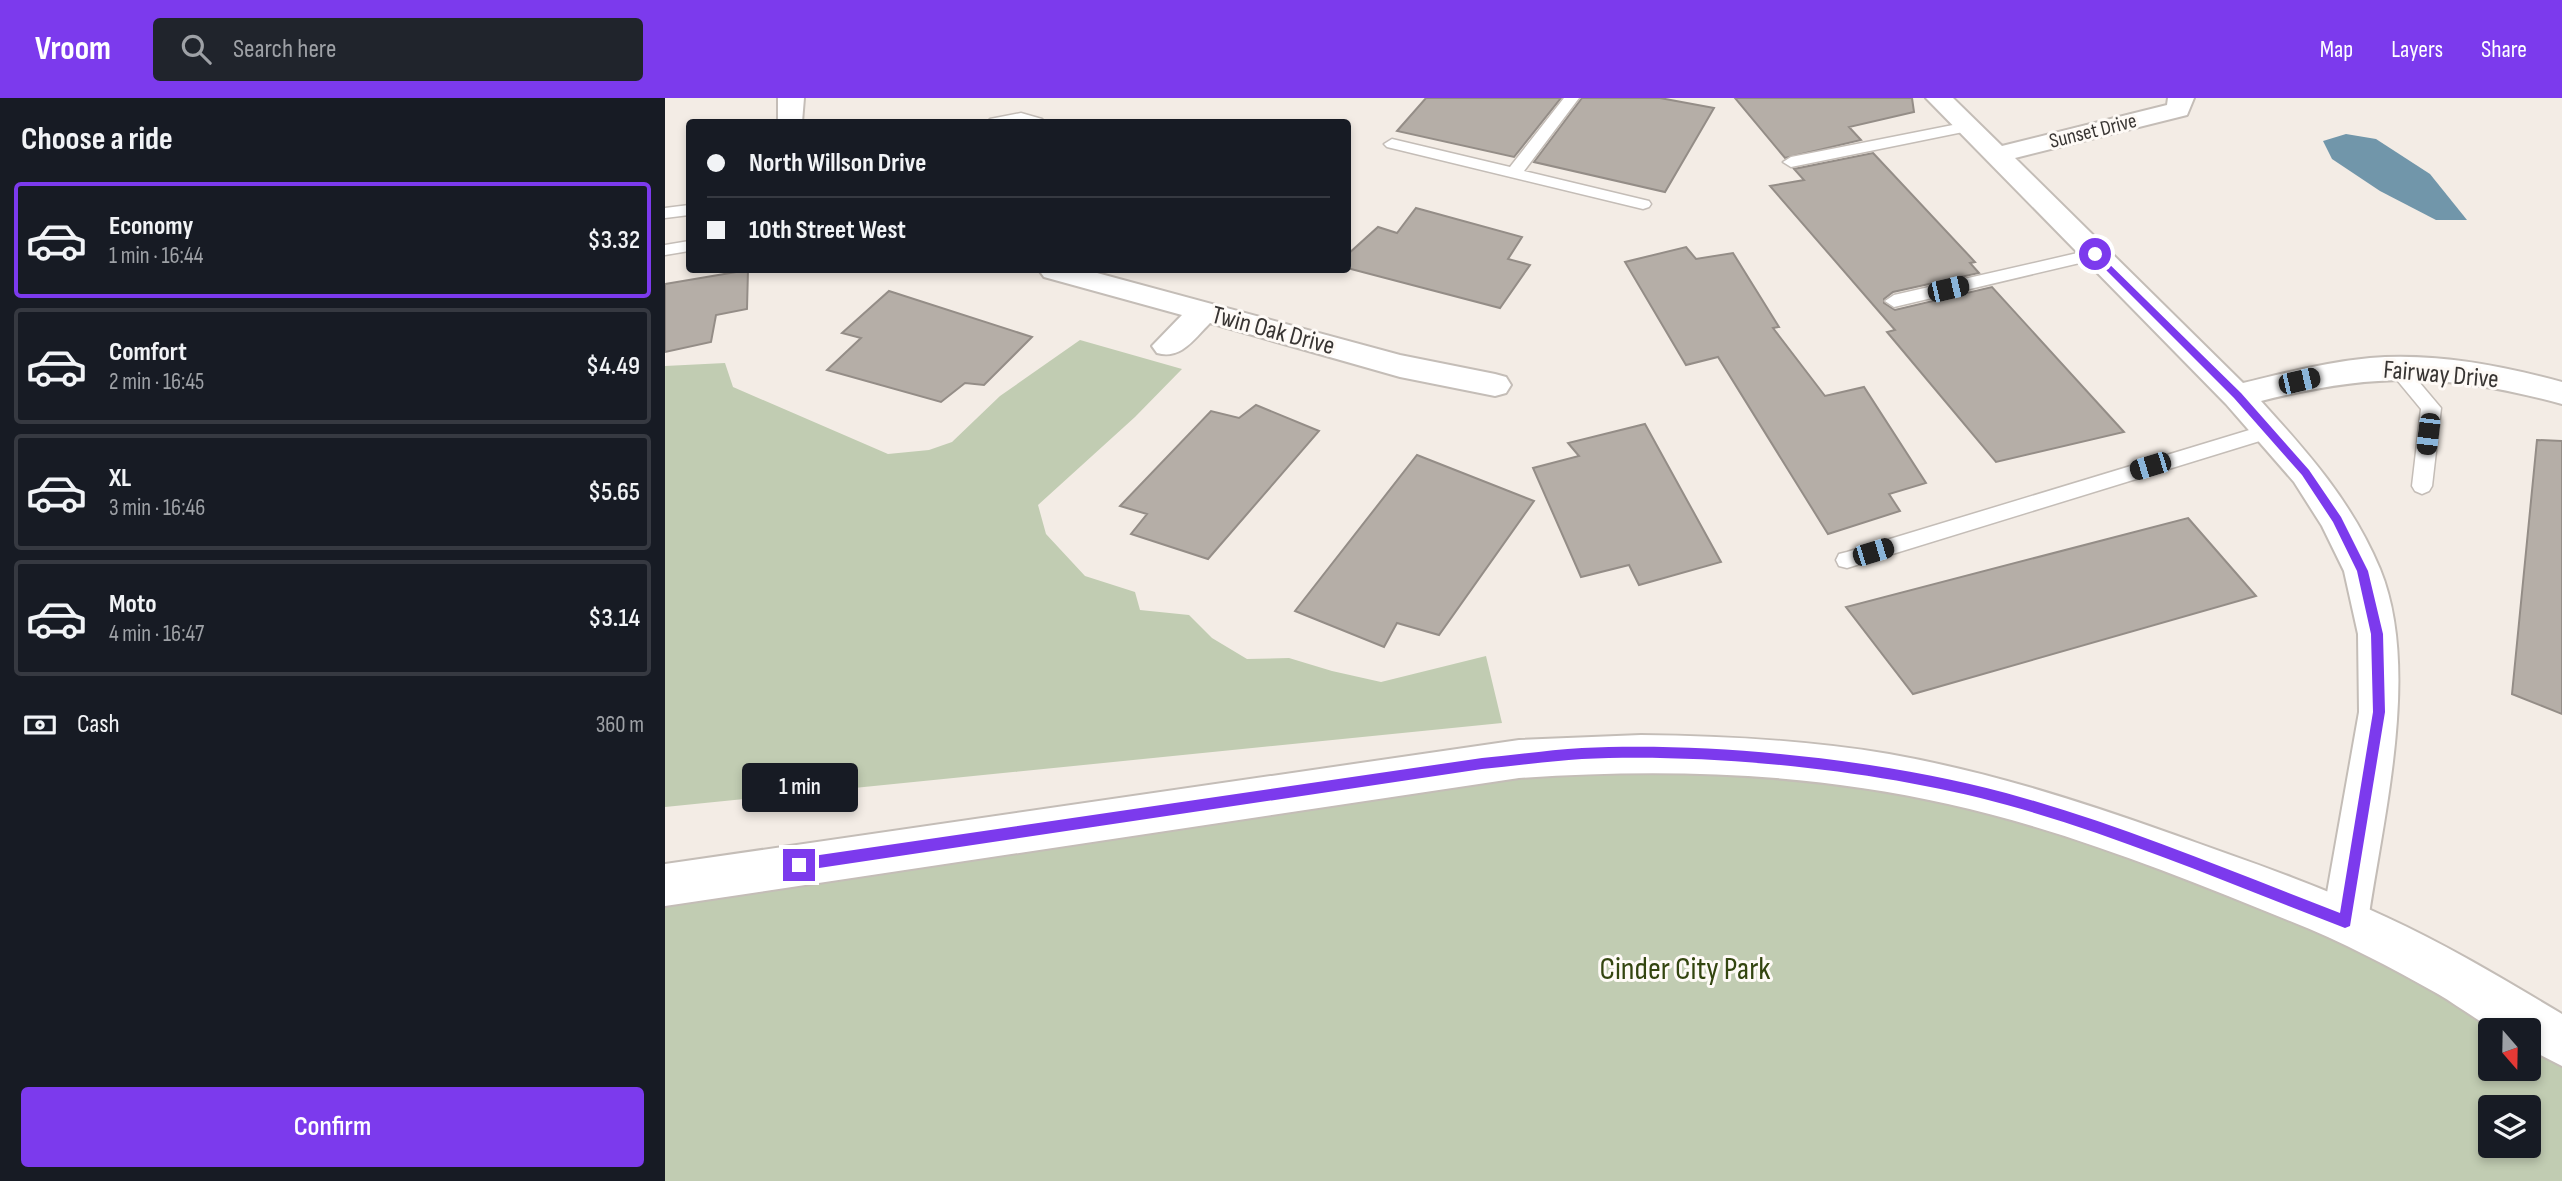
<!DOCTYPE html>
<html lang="en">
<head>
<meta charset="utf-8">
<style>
	body { margin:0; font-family:"Sofia Sans Condensed",sans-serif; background:#20242c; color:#f1f3f6; height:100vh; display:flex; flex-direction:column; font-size:26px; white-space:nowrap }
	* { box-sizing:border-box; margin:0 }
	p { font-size:23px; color:#9ea1a6 }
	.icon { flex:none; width:38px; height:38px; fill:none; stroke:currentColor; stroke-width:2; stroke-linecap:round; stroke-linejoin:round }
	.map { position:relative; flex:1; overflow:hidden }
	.details { display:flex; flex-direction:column; background:#171b24; width:665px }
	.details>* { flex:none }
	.banner { position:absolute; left:21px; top:21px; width:665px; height:154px; border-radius:7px; box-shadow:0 4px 10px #0003; display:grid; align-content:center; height:154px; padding:0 21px; background:#171b24 }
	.needle { width:46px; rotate:160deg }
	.fabs { position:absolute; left:1813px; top:920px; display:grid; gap:14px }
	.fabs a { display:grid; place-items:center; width:63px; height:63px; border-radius:7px; background:#171b24; box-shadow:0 4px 10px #0003; font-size:35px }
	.end { position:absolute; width:32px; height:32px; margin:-16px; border:9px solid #7c3aed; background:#fff; box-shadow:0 0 0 4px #fff }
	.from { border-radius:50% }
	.bubble { position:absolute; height:49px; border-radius:7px; background:#171b24; box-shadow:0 4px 10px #0003; font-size:23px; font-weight:600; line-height:49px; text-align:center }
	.car { position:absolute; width:21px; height:42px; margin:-21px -10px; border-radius:9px; box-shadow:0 0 5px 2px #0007; background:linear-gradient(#222 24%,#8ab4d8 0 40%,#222 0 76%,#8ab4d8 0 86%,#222 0) }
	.banner b { display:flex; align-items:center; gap:24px; height:66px; font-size:26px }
	.banner b+b { border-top:2px solid #363941 }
	.banner i { width:18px; height:18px; background:#f1f3f6 }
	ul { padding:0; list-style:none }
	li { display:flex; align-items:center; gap:21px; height:116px; margin:0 14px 10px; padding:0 7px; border:4px solid #363941; border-radius:7px }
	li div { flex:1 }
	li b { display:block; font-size:26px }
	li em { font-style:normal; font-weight:600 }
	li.on { border-color:#7c3aed }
	li>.icon { width:63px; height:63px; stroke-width:1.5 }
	h2 { padding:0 21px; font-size:32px; line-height:84px }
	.pay { display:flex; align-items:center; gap:18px; height:77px; padding:0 21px; font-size:26px }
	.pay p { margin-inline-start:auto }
	.button { display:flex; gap:14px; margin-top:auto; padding:14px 21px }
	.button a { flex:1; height:80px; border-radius:7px; background:#7c3aed; color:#fff; font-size:28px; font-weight:600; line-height:80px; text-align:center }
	header { display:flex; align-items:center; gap:42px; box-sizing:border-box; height:98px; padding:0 35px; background:#7c3aed; color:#fff }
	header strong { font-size:33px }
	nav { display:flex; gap:38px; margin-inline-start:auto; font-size:24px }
	.search { width:490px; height:63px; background:#20242c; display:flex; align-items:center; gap:18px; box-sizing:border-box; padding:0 24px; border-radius:7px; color:#9ea1a6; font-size:26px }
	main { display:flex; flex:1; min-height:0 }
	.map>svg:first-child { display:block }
	.green { fill:#c1ccb2; fill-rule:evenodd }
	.water { fill:#7196aa }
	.building { fill:#b5aea7; stroke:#948d87; stroke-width:2 }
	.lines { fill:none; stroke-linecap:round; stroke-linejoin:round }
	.service-casing { stroke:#c4bdb7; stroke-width:3 }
	.minor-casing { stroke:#c4bdb7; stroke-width:4 }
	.tertiary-casing { stroke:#c4bdb7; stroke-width:4 }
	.service { fill:#fff; fill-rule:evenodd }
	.minor { fill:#fff; fill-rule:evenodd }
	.tertiary { fill:#fff; fill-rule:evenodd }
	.route { fill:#7c3aed }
	.labels { text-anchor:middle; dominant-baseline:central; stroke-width:6; stroke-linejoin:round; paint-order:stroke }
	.far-street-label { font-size:21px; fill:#383533; stroke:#fefaf6 }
	.street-label { font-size:26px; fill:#383533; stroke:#fefaf6 }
	.near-park-label { font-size:32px; fill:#33450f; stroke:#fefaf6 }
</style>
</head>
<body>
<header>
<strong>Vroom</strong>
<div class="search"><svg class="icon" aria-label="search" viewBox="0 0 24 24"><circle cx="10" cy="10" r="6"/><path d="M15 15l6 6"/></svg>Search here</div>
<nav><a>Map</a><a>Layers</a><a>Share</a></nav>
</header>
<main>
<section class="details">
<h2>Choose a ride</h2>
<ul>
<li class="on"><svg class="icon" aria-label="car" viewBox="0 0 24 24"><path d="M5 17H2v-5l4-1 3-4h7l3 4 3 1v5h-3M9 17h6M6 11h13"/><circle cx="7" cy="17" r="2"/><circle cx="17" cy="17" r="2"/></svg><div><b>Economy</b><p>1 min · 16:44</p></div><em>$3.32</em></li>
<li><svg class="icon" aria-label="car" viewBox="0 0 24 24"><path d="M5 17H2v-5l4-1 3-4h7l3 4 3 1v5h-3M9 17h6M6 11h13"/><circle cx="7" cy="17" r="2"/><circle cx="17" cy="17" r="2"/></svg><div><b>Comfort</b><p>2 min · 16:45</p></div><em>$4.49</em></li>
<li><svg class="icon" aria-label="car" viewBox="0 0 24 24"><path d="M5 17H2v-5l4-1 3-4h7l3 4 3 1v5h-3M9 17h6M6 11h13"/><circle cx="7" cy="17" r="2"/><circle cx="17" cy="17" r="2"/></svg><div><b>XL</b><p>3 min · 16:46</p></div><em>$5.65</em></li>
<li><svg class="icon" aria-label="car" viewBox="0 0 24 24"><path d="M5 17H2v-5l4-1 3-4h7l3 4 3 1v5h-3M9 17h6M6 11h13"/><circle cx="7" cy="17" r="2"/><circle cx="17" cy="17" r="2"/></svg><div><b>Moto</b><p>4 min · 16:47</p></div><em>$3.14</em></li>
</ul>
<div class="pay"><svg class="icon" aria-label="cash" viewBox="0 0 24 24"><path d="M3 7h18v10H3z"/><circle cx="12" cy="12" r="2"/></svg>Cash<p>360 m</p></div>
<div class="button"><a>Confirm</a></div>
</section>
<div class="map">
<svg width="1897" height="1083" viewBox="0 0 1897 1083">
	<rect width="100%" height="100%" fill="#f3ece5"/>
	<!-- green -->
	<path class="green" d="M415,242l102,29 -47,48 -97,88 8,29 39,42 50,16 5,18 49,5 23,23 35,21 42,-1 43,13 49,11 105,-26 16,67 -837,84v-441l60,-3 8,24 155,67 41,-4 23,-8 48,-46z
		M1019,656l270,33 276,89 332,172v133h-1897v-296zM1825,933h39v38h-39zM1825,1010h39v38h-39z"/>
	<!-- water -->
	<path class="water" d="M1681,36l30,5 54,35 37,46h-31l-56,-29 -48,-32 -9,-18z"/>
	<!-- building -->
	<path class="building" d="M761,0h135l-47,59 -117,-26z
		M917,0h78l54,10 -49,84 -131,-30z
		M1070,0h177l2,14 -65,15 12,13 -76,18z
		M1208,55l102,109 -5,1 9,10 -86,19 -9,7v4l11,7 97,-23 132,145 -128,30 -109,-130 8,-2 -125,-144 34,-6 -10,-11z
		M751,110l106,29 -14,22 22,6 -30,43 -153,-40v-13l31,-28 19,6z
		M1021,149l10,12 37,-6 46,74 -6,1 52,68 39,-9 62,96 -37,11 11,17 -72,23 -110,-177 -32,8 -61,-103z
		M83,172l-1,39 -31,6 -5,27 -46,10v-68z
		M224,193l143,46 -48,48 -19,-2 -24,19 -114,-32 34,-32 -19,-5z
		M591,307l63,26 -111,128 -77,-25 16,-20 -27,-8 91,-95 28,7z
		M980,326l76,138 -82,23 -10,-20 -48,12 -48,-109 46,-12 -11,-13z
		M1872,342l25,1v273l-50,-20z
		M752,357l117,46 -95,134 -42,-12 -13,24 -89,-36z
		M1523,420l68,78 -343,98 -67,-87z"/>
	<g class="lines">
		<!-- service casing -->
		<g class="service-casing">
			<path id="service" d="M899,0h15l-55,73 125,30 2,3 -2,3 -6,2 -256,-62 -3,-3 8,-5 118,28z
				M356,15l21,6 3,3h-58l3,-3z
				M1303,24l8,5 -3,3 -182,37 -8,-5 8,-5z
				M24,107v10l-24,3v-10z
				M24,143v10l-24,4v-10z
				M1430,151l6,1 3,4 -3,4 -207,49 -9,-6 9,-6z
				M1731,264l7,1 38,45 -9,78 -3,5 -7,3 -7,-3 -3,-5 9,-77 -34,-41 2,-5z
				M1604,326l7,2 3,5 -3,5 -429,132 -8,-2 -3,-6 3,-6 8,-2z"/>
		</g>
		<!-- minor casing -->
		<g class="minor-casing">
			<path id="minor" d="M113,0h26l-2,24h-24z
				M1261,0h27l49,48 165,-41 1,-7h26l-7,17 -172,43 228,225c42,-10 84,-21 127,-25 65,-5 129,7 192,24v22c-114,-31 -187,-32 -301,-3 48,53 91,101 119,168 41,100 3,248 -12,352l-7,16 -16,6 -16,-6 -7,-16 37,-209 -1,-78 -14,-63 -22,-45 -28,-44 -68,-78z
				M374,172h47l314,85 95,19 11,3 5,8 -5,8 -11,3 -95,-19 -190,-54c-16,16 -29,37 -53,30l-5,-7 30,-31 -138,-38z"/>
		</g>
		<!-- tertiary casing -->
		<g class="tertiary-casing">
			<path id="tertiary" d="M976,637c83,1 166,5 248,19 96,17 188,46 280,79 73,26 147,51 217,84 61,28 119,63 176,97v52l-33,-17v-18c-10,0 -23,2 -32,-1 -20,-9 -40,-25 -59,-36 -48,-27 -97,-53 -148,-73 -111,-45 -225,-91 -342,-117 -141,-32 -285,-36 -429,-26l-854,128v-42l854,-124z"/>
		</g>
		<!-- service -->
		<use href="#service" class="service"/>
		<!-- minor -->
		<use href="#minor" class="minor"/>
		<!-- tertiary -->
		<use href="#tertiary" class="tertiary"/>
	</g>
	<!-- route -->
	<path class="route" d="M1427,155h6l143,140 68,77 32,47 27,54 15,63 2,78 -35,214 -5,2c-112,-43 -223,-91 -338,-123 -128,-35 -293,-52 -425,-46 -33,2 -67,7 -100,10l-683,102 -4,-2 -2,-4 6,-7 683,-100c33,-3 67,-8 100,-10 133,-6 296,11 424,45 114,31 224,78 334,120l33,-201 -2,-78 -14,-63 -24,-49 -31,-47 -68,-77 -142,-142z"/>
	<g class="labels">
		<!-- far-street labels -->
		<g class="far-street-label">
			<text transform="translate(1428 33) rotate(-14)">Sunset Drive</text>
		</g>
		<!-- street labels -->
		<g class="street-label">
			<text transform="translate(608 233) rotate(15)">Twin Oak Drive</text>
			<text transform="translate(1776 277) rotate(5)">Fairway Drive</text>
		</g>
		<!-- near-park labels -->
		<g class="near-park-label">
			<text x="1020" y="871">Cinder City Park</text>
		</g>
	</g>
</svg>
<div class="fabs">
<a><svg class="needle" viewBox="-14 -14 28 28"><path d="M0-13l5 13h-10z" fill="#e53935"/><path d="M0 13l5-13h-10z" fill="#9ea1a6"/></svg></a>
<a><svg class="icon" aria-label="layers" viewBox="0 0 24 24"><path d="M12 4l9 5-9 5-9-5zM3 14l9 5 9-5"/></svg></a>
</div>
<i class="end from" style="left:1430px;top:156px"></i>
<i class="end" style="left:134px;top:767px"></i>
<div class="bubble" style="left:77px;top:665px;width:116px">1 min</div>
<i class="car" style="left:1283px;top:191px;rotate:77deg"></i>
<i class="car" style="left:1634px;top:283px;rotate:77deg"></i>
<i class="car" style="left:1763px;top:336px;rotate:187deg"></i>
<i class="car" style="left:1485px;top:368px;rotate:253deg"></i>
<i class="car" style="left:1208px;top:454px;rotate:73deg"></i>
<div class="banner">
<b><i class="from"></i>North Willson Drive</b>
<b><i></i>10th Street West</b>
</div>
</div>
</main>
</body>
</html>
